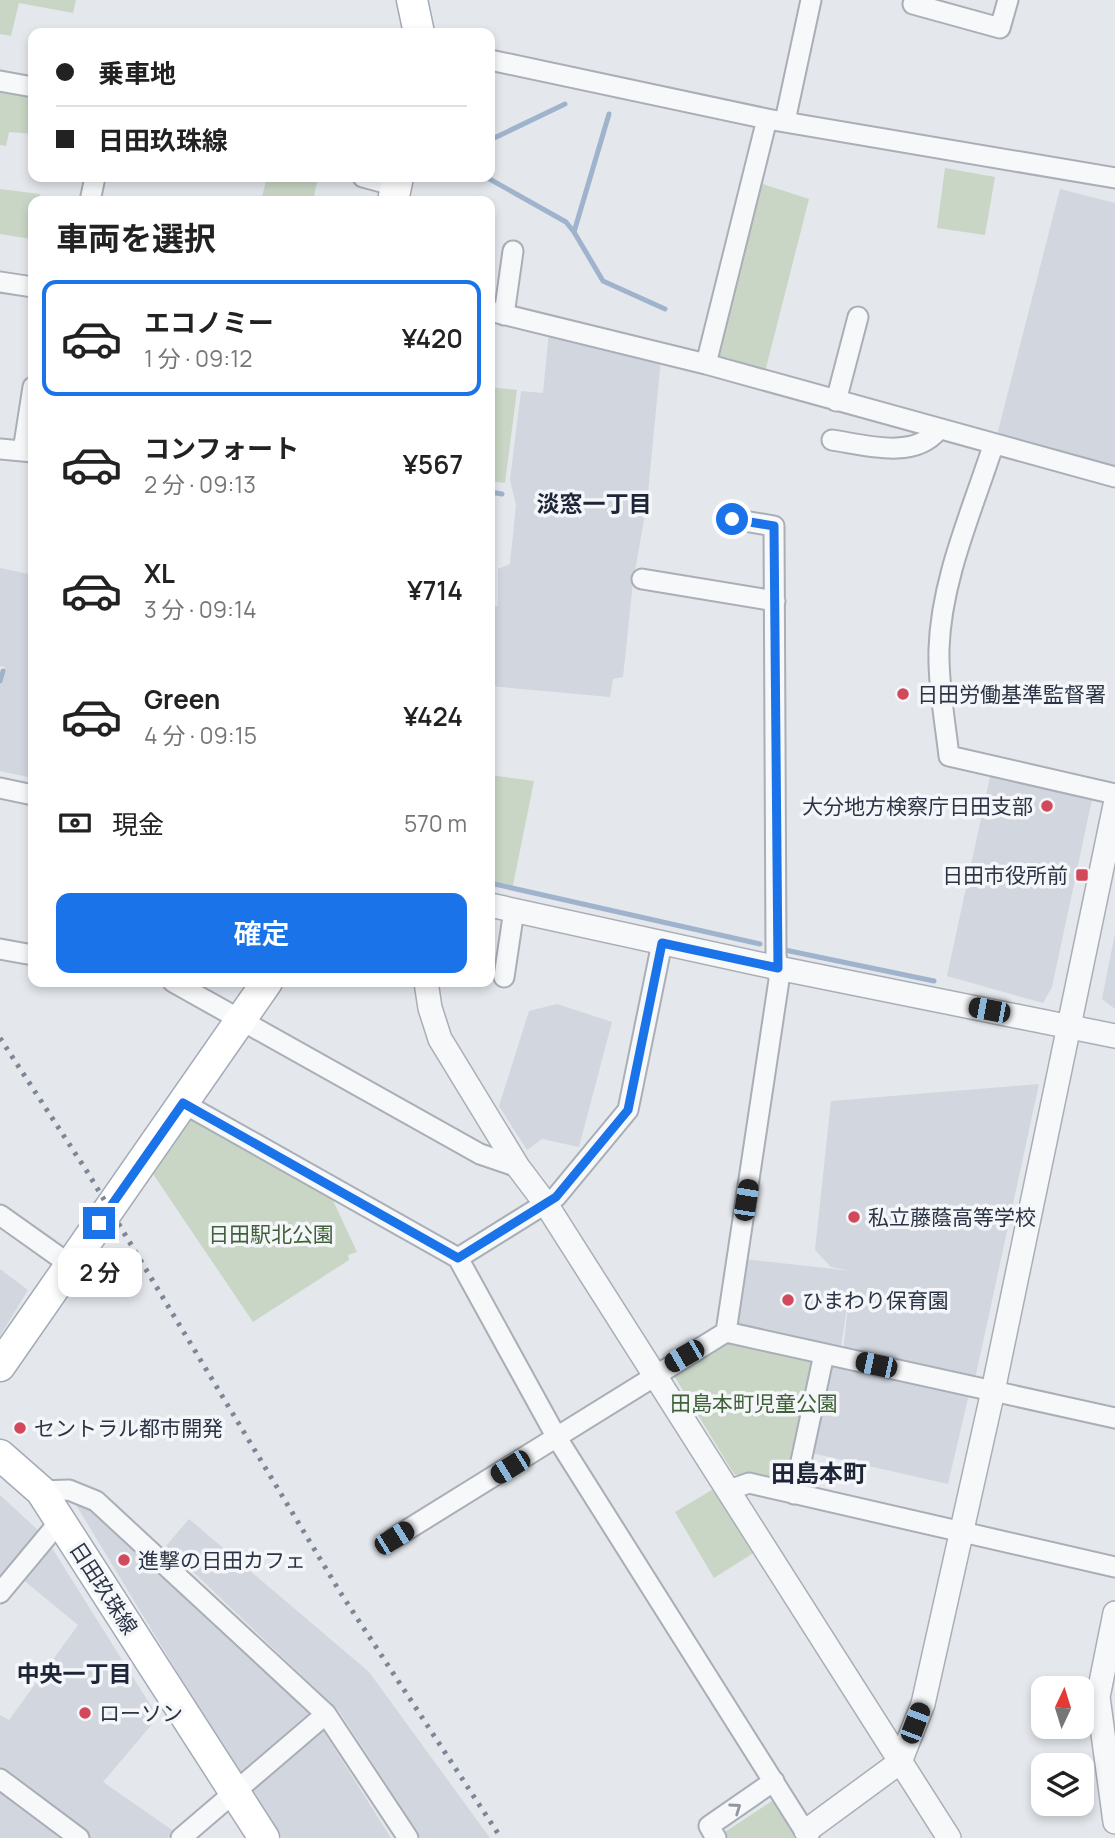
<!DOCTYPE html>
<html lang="ja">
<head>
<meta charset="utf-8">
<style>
	body { margin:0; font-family:Manrope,"Noto Sans JP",sans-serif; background:#f6f6f6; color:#222; height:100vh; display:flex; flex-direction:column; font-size:26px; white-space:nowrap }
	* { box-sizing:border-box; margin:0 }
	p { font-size:23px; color:#767676 }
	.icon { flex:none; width:38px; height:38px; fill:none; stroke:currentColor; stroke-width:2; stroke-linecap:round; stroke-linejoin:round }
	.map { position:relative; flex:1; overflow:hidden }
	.side { position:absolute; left:28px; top:196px; width:467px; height:791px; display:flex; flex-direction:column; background:#fff; border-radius:14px; box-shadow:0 4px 10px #0003 }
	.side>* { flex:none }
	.hud { position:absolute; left:28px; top:28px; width:467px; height:154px; border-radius:14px; box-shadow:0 4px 10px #0003; display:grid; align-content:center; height:154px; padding:0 28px; background:#fff }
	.needle { width:46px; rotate:4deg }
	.fabs { position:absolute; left:1031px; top:1676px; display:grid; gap:14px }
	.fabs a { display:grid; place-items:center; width:63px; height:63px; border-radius:14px; background:#fff; box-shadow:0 4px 10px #0003; font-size:35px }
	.end { position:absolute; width:32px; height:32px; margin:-16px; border:9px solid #1a73e8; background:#fff; box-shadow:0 0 0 4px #fff }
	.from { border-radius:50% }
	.bubble { position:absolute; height:49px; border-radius:14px; background:#fff; box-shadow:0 4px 10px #0003; font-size:23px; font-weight:600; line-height:49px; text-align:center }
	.car { position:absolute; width:21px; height:42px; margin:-21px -10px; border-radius:9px; box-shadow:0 0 5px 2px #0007; background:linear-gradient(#222 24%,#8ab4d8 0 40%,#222 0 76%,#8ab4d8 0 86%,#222 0) }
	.hud b { display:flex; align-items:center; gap:24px; height:66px; font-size:26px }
	.hud b+b { border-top:2px solid #e0e0e0 }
	.hud i { width:18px; height:18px; background:#222 }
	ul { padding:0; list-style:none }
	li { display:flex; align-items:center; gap:21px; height:116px; margin:0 14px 10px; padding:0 14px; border:4px solid transparent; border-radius:14px }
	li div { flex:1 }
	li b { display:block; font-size:26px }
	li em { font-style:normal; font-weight:600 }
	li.active { border-color:#1a73e8 }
	li>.icon { width:63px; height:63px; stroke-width:1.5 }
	h2 { padding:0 28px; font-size:32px; line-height:84px }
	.pay { display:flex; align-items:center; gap:18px; height:77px; padding:0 28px; font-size:26px }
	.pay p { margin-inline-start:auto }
	.cta { display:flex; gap:14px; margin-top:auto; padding:14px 28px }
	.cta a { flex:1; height:80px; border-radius:14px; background:#1a73e8; color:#fff; font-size:28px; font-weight:600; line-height:80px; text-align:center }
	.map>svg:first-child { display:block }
	.built { fill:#d2d6de }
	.green { fill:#c9d6c5 }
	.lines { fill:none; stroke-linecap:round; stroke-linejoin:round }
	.stream { stroke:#9fb4cc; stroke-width:5 }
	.minor-casing { stroke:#a9aeb7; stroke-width:23 }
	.tertiary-casing { stroke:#a9aeb7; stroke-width:26 }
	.primary-casing { stroke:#a3abb8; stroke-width:33 }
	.minor { stroke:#f7f8fa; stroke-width:19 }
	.tertiary { stroke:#f7f8fa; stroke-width:23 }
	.primary { stroke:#fff; stroke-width:30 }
	.rail { stroke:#7d8696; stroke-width:5; stroke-dasharray:3.5 7; stroke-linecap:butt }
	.oneway { stroke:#9196a0 }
	.route { stroke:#1a73e8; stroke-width:9 }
	.poi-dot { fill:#d1495b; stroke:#f4f6f9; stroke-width:2.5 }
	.labels { text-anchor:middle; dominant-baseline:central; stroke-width:7; stroke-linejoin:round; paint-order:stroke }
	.poi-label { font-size:21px; fill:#2b3445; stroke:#f4f6f9; text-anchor:start }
	.park-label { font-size:21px; fill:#3f6138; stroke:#f4f6f9 }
	.street-label { font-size:21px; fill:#2b3445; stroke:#f4f6f9 }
	.neighbourhood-label { font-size:23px; font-weight:bold; fill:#1d2536; stroke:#f4f6f9 }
	.quarter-label { font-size:24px; font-weight:bold; fill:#1d2536; stroke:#f4f6f9 }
</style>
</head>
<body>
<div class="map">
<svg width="1115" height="1838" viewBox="0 0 1115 1838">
	<rect width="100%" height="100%" fill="#e4e7ec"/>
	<!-- built -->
	<path class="built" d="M1060,189l55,14v268l-119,-32z
		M549,331l112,27 -14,145 -14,79 -10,95 -10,2 -3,18 -120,-11v-79l8,-1v-37l12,-5 6,-59 -6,-25 11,-89 22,2z
		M0,568l33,7v203l-33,-7v-86l5,-18 -5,-1z
		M991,772l102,23 -41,192 -9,16 -96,-27z
		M1115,933v76l-13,-10z
		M557,1004l55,18 -33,125 -37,-8 -15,11 -28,-44 30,-95z
		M1039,1084l-64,295 -132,-27 7,-65 -10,66 -110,-24 13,-70 109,12 -21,-4 -16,-17 16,-149z
		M0,1269l28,21 -28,46z
		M828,1359l142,31 -22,94 -141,-32z
		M0,1495l39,36 -39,48z
		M73,1500l15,6 223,209 -72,59z
		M189,1519l180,153 121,166h-69l-82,-127 -173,-165z
		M50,1545l108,172 -55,65 72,50 -8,6h-77l-90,-67v-56l9,5 69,-95 -57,-47z
		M321,1727l70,111h-109l-32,-52z
		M0,1791l67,47h-67z"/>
	<!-- green -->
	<path class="green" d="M0,0h76l-3,13 -54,-10 -8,33 -11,-2z
		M0,89l33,7v38l-24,-2 -3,14 -6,-1z
		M945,168l50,9 -10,58 -48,-7z
		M267,177h51l-5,24h-52z
		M757,182l52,17 -44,173 -52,-13z
		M0,189l40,5 -2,7h-5l-2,38 -31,-5z
		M490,387l27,3 -12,93 -15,-2z
		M490,775l44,6 -22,109 -22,-6 3,-53 -3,-1z
		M192,1115l138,79 27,58 -9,3 1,5 -96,62 -100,-148z
		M724,1341l95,20 -29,125 -56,-12 -61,-100z
		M715,1488l40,64 -41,26 -39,-66z
		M778,1797l24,41h-74l-3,-6z"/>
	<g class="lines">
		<!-- stream -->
		<path class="stream" d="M609,114l-35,118 29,49 62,28
			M490,140l75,-36
			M486,177l80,45 8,10
			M490,492l12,2
			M0,681l3,-10
			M490,883l270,61
			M780,949l154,32"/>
		<!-- minor casing -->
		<g class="minor-casing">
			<path id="minor" d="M913,4l87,24 8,-28
				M490,60l277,59 348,59
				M0,81l33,6
				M785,121l26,-121
				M363,177l33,9
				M90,201l5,-24
				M0,282l33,5
				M490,311l216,53 409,113
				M504,315l9,-64
				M706,364l61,-245
				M836,401l22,-84
				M832,440c33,5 82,20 106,-10
				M993,446c-21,65 -52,134 -54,203 -1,35 6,72 10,107l166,38
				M0,449l33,3
				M23,451l10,-64
				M642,579l133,22
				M0,788l33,7
				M0,949l33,6
				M504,977l10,-67
				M173,982l307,172 38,13
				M183,1103l275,155 99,180 252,400
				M0,1215l62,44
				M458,1258l98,-61 72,-87 34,-167
				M726,1332l53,-352 -3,-26 -2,-428 -42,-7
				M729,1490l20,-7 366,84
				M41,1491l28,-1 27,11 230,213 82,124
				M794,1494l30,-140
				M394,1538l332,-206 389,86
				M0,1593l60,-72
				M0,1779l79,59
				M181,1838l145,-124
				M716,1838l-7,-12 65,-45"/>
		</g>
		<!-- tertiary casing -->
		<g class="tertiary-casing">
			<path id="tertiary" d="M490,905l288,63 337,68
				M426,982l4,26 10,31 78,128 28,37 403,634
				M1115,1613l-17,84 17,125
				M806,1831l94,-69 23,-58 70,-313 122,-586"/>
		</g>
		<!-- primary casing -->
		<g class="primary-casing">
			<path id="primary" d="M412,0l7,33
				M393,201l5,-24
				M0,1366l267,-384
				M0,1455l41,36 223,347"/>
		</g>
		<!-- minor -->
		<use href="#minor" class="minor"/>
		<!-- tertiary -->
		<use href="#tertiary" class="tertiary"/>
		<!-- primary -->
		<use href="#primary" class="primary"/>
		<!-- rail -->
		<path class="rail" d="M0,1038l88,135 252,419 161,246"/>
	</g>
	<!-- one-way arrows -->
	<defs><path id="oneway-chevron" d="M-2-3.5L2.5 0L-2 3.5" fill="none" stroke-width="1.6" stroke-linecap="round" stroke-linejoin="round" transform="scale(1.75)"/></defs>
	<use class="oneway" href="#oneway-chevron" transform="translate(736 1808) rotate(-35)"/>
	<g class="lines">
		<!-- route -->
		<path class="route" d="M99,1223l84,-120 275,155 98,-61 72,-87 34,-167 116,25 -4,-442 -42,-7"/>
	</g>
	<!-- markers -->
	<g class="poi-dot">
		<circle cx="903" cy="694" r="7"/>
		<circle cx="1047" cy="806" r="7"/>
		<rect x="1075" y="868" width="14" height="14" rx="3.5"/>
		<circle cx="854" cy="1217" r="7"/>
		<circle cx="788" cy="1300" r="7"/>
		<circle cx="20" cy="1428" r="7"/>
		<circle cx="124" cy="1560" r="7"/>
		<circle cx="85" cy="1713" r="7"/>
	</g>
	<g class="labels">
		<!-- poi labels -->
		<g class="poi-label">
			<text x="917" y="694">日田労働基準監督署</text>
			<text x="1033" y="806" text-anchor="end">大分地方検察庁日田支部</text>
			<text x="1068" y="875" text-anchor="end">日田市役所前</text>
			<text x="868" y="1217">私立藤蔭高等学校</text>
			<text x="802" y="1300">ひまわり保育園</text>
			<text x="34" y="1428">セントラル都市開発</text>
			<text x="138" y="1560">進撃の日田カフェ</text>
			<text x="99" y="1713">ローソン</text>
		</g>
		<!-- park labels -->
		<g class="park-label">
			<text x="271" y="1234">日田駅北公園</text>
			<text x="754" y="1403">田島本町児童公園</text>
		</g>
		<!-- street labels -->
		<g class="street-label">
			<text transform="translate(104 1588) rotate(57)">日田玖珠線</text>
		</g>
		<!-- neighbourhood labels -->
		<g class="neighbourhood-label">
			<text x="594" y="503">淡窓一丁目</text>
			<text x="74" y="1673">中央一丁目</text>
		</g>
		<!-- quarter labels -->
		<g class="quarter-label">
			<text x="819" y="1472">田島本町</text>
		</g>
	</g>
</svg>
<div class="fabs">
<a><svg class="needle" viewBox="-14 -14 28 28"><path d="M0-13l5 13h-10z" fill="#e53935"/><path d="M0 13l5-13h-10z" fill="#767676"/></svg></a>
<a><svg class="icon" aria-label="layers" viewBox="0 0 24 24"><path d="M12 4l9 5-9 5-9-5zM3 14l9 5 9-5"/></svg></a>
</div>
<i class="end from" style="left:732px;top:519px"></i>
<i class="end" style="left:99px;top:1223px"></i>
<div class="bubble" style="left:58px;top:1248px;width:84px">2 分</div>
<i class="car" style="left:989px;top:1010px;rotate:281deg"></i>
<i class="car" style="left:746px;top:1200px;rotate:9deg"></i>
<i class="car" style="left:684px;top:1356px;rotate:240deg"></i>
<i class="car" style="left:876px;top:1365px;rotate:282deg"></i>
<i class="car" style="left:510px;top:1467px;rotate:238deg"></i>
<i class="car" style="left:394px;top:1538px;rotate:58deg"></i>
<i class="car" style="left:915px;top:1723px;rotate:21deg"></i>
<div class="hud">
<b><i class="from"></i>乗車地</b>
<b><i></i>日田玖珠線</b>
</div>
<section class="side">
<h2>車両を選択</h2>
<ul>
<li class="active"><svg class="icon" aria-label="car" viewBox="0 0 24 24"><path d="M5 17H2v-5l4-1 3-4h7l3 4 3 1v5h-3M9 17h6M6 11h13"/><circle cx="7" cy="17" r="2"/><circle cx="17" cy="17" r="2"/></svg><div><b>エコノミー</b><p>1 分 · 09:12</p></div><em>¥420</em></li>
<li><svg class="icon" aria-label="car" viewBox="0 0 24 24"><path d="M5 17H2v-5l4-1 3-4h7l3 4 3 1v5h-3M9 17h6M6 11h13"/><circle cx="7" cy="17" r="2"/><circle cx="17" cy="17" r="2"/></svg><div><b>コンフォート</b><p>2 分 · 09:13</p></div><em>¥567</em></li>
<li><svg class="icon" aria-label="car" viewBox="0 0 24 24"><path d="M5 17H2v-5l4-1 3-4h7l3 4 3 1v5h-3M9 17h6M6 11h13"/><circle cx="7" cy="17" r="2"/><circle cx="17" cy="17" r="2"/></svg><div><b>XL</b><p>3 分 · 09:14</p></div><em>¥714</em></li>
<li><svg class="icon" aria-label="car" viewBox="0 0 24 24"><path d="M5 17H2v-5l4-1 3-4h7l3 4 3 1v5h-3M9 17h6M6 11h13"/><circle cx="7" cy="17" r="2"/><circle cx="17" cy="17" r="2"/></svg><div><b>Green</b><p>4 分 · 09:15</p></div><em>¥424</em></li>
</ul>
<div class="pay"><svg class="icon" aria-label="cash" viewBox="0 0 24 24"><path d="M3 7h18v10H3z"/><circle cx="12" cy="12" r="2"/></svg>現金<p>570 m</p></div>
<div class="cta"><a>確定</a></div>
</section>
</div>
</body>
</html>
